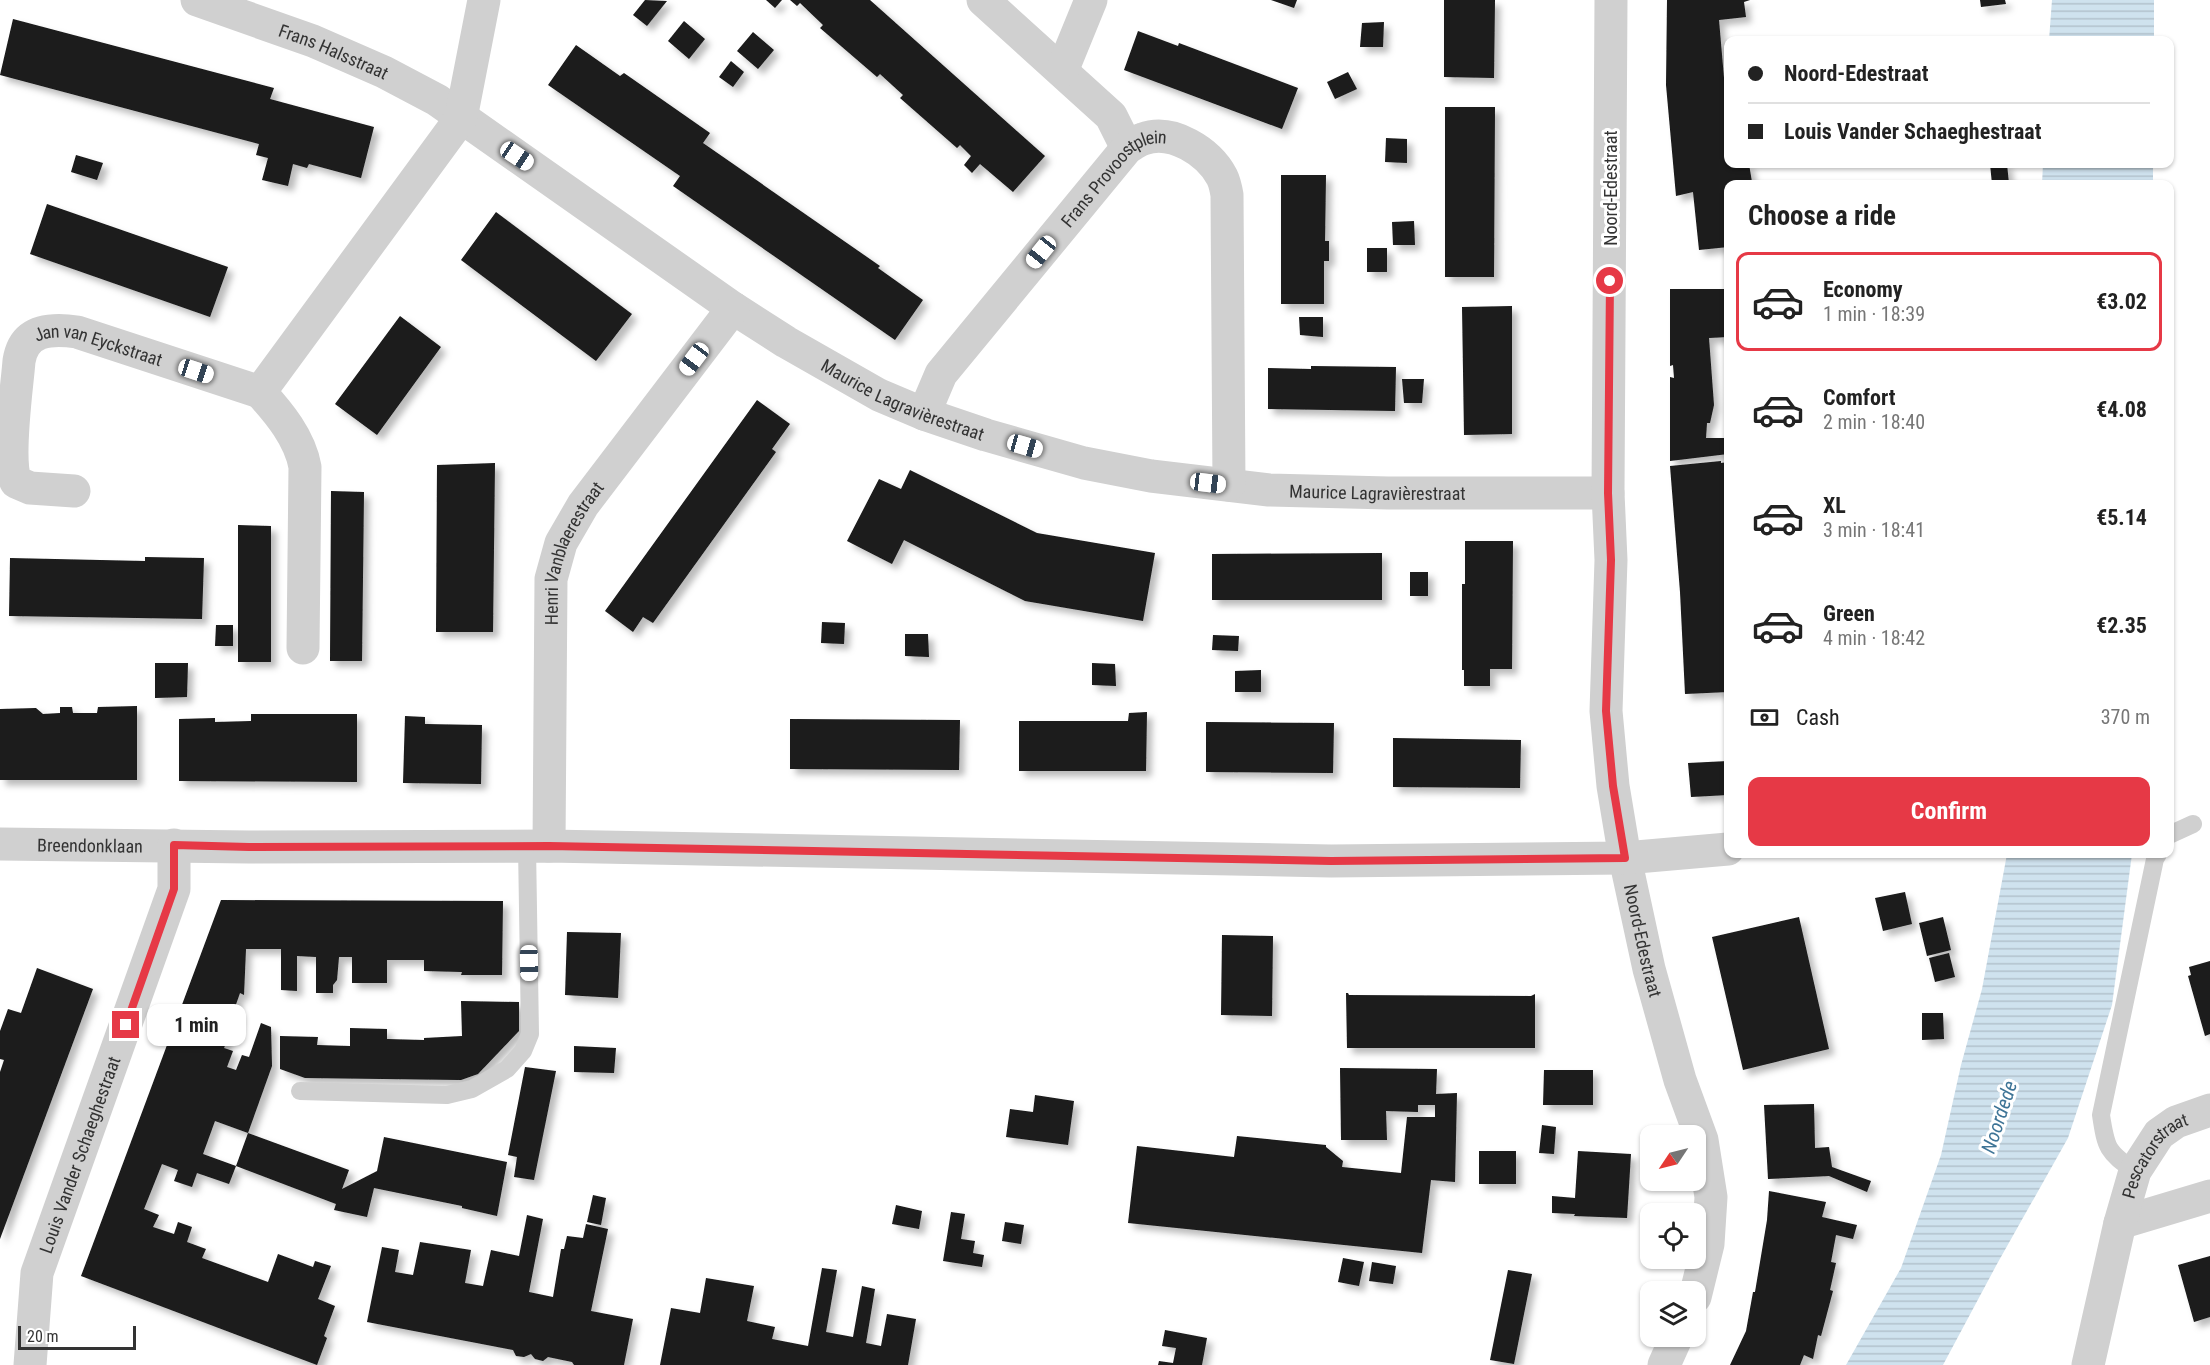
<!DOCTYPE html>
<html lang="en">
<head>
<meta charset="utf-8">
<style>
	body { margin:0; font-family:"Roboto Condensed",sans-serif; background:#f6f6f6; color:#222; height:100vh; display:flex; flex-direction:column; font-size:22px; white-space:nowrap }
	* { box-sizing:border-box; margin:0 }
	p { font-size:20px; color:#767676 }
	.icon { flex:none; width:33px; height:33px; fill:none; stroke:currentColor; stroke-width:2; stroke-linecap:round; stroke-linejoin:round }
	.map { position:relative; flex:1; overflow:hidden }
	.side { position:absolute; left:1724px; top:180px; width:450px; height:678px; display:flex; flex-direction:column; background:#fff; border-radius:12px; box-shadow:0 2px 4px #0004 }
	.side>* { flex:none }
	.banner { position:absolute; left:1724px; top:36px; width:450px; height:132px; border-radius:12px; box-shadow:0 2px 4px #0004; display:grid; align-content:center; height:132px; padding:0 24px; background:#fff }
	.needle { width:39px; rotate:235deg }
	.buttons { position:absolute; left:1640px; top:1125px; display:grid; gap:12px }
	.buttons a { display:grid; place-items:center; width:66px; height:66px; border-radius:12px; background:#fff; box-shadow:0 2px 4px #0004; font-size:30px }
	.scale { position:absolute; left:18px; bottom:15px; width:118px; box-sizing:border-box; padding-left:6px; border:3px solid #333; border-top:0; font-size:16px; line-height:21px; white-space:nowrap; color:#333; -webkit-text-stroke:4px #fff; paint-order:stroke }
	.end { position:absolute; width:27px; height:27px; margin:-14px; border:8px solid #e63946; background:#fff; box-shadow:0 0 0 3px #fff }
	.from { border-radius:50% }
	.bubble { position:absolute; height:42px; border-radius:12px; background:#fff; box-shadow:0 2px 4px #0004; font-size:20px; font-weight:700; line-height:42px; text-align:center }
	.car { position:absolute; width:18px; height:36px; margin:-18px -9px; border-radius:8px; box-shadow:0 0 4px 2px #0007; background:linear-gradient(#fff 24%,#345 0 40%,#fff 0 76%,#345 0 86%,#fff 0) }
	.banner b { display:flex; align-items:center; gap:21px; height:57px; font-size:22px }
	.banner b+b { border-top:2px solid #e0e0e0 }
	.banner i { width:15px; height:15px; background:#222 }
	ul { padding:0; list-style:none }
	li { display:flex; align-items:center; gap:18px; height:99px; margin:0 12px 9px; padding:0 12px; border:3px solid transparent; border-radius:12px }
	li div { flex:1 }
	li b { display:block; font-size:22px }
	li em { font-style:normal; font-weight:700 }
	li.on { border-color:#e63946 }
	li>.icon { width:54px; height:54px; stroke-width:1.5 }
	h2 { padding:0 24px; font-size:27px; line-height:72px }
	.pay { display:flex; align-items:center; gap:15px; height:66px; padding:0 24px; font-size:22px }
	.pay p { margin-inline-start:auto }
	.button { display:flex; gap:12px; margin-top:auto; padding:12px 24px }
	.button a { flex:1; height:69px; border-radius:12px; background:#e63946; color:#fff; font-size:24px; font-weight:700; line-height:69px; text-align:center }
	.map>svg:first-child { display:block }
	.water { fill:url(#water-rules) }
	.building { fill:#1a1a1a; filter:url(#shadow) }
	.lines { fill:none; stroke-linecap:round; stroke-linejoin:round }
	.lane { stroke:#d0d0d0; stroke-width:18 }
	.street { stroke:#d0d0d0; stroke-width:33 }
	.route { stroke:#e63946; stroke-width:8 }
	.labels { text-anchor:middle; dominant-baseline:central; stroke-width:6; stroke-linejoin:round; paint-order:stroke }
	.street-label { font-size:18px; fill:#333; stroke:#fff }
	.water-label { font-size:20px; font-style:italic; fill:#3f7597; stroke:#fff }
</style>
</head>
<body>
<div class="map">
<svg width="2210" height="1365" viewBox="0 0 2210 1365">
	<defs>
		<pattern id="water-rules" width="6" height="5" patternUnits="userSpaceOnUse" patternTransform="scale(1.5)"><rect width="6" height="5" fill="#cfe2ee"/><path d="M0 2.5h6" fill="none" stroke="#b2c2cd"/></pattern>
		<filter id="shadow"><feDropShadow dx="5.5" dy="5.5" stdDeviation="3" flood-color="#0004"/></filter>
	</defs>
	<rect width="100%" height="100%" fill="#fff"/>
	<!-- water -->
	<path class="water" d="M2052,0h102v40h-105z
		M2043,164h110v20h-111z
		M2007,854h125l-20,151 -44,133 -71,126 -54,101h-97l55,-97 40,-113 20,-90 21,-76z"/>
	<!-- building -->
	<path class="building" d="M645,0l22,1 -20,25 -14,-11z
		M766,0h16l-7,8z
		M790,0h80l175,156 -32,36 -33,-28 -8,9 -8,-8 7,-9 -11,-11 -3,3 -57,-50 3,-3 -11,-10 -12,-11 -3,3 -57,-49 3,-3 -23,-22 -3,3z
		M1271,0h26l-3,8z
		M1444,0h51l-1,78 -50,-1z
		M1667,0h83l-6,2 2,15 -27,3 5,58 4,-1v87h21l3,18 -24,2v63l-29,3 -6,-58 -17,4 -10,-111z
		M1980,0h25l1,4 -25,3z
		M13,19l261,69 -4,11 104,28 -13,51 -52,-14 -2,4 -14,-4 -5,22 -26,-6 6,-22 -12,-3 3,-11 -259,-69z
		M684,21l21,18 -16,20 -21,-18z
		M1384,22l-1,25h-23l2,-24z
		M1138,31l40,15 1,-3 119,45 -16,41 -158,-59z
		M753,32l21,18 -16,19 -21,-18z
		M576,45l44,31 4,-3 86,60 -7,10 177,123 -2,2 45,32 -28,40 -222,-154 7,-10 -132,-91z
		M731,61l13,11 -11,15 -14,-10z
		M1348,72l9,17 -22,10 -8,-17z
		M1445,107h50l-1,170h-49z
		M1386,138l21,1v24l-22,-1z
		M76,155l27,8 -6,17 -26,-8z
		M1990,164h17l2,20h-17z
		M1281,175h45l-1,66h4v20h-5v43h-43z
		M47,204l181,63 -18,50 -180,-63z
		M496,212l136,102 -36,47 -135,-101z
		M1414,221l1,24h-22l-1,-23z
		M1367,248h20v24h-20z
		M1670,289h58v48l-19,1 5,67 -4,18h-3l-1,15h22v16l-58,7v-84l4,1 -1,-13 -3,1z
		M1512,306v128l-48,1 -2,-128z
		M400,316l41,31 -64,88 -42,-31z
		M1299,317h24v20l-23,-2z
		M1311,366l85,1 -1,44 -127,-2v-41l43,1z
		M1402,379h22l-2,24h-18z
		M757,400l33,24 -18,25 4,3 -123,171 -10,-6 -10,15 -28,-21z
		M1721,461v2l7,-1v230l-43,2 -5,-102 -10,-126z
		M495,463l-2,169h-57l1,-167z
		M910,470l127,63 118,20 -12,68 -118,-20 -121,-61 -12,24 -45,-23 32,-62 22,10z
		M331,491l33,1 -2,169h-32z
		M238,525l33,1v136h-33z
		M1465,541h48l-1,128h-22v17h-26v-16h-2v-86h3z
		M1382,553v47h-170v-46z
		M145,557l59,1 -2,61 -193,-3 1,-58 135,3z
		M1410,572h18v24h-18z
		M822,622l23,1 -1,21 -23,-1z
		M216,625h17v21h-18z
		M905,634h23l1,23 -24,-1z
		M1213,635l26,1 -1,15 -26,-1z
		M155,663h33l-1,34 -32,1z
		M1092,663l23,1 1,22 -24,-1z
		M1261,670v22h-26v-21z
		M137,706v74h-137v-71l36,-1 7,6 17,-1v-6h12l1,6h24l1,-6z
		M1147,712l-1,59h-127v-50h109l1,-8z
		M251,714h106v68l-178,-1v-62l36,-1v4l36,-1z
		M405,716l20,1v7l57,1 -1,59 -78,-1z
		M790,719l170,1 -1,50 -169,-1z
		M1206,722l128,1 -1,50 -127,-1z
		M1393,738l128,2 -1,48 -127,-1z
		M1728,761v34l-37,2 -3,-34z
		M1905,892l7,32 -29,7 -8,-33z
		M221,900l282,1 -1,74h-41l1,-3 -38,-1v-11h-37v23h-35v-26h-13l-2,23 -4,5v8h-17v-36l-19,-1v35l-16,-1v-41h-35l-2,46 -4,-2 -7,20 5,2 -14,33 9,3 -6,16 9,3 6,-15 7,2 12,-34 10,4 1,39 -24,67 -33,-12 -12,33 33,12 -7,18 -32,-11 -5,14 -18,-6 4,-11 -16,-6 -18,45 15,6 -6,12 21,7 4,-12 14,5 -5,15 19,7 -4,9 66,24 10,-28 35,13 2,-6 16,5 -13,33 17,7 -11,30 3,2 -10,27 -236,-89z
		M1799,917l30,132 -86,21 -31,-133z
		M1943,917l8,33 -24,6 -8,-33z
		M567,932l54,1 -3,65 -53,-3z
		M1222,935l51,1 -1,80 -51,-1z
		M1949,953l6,24 -20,5 -6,-24z
		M2210,961v73l-5,2 -17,-60 3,-1 -2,-8z
		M37,968l56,21 -93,250v-167l4,-12 -4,-1v-28l8,-22 13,4z
		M1346,993h2l1,2 182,1 4,-2v54h-188z
		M461,1001l58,1v29l-41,43 -17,6 -156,-2 -25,-9v-33l38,1 -1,8 33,1v-18l37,1v10l37,1v-2l38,-2z
		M1922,1013h21l1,26 -22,1z
		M574,1046l42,2 -2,25 -40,-1z
		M525,1067l31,4 -22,109 -20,-3 3,-20 -9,-2z
		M1340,1068l97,1 -1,25 21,-1 -2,89 -24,-2 -9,73 -294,-30 9,-77 97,11 3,-21 89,9v2l17,14 -1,6 59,6 6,-56h28v-12h-17v7l-32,-1 1,29h-46z
		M1544,1070h49v35h-50z
		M1035,1095l39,6 -6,44 -62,-8 4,-28 23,3z
		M1814,1104l1,44 14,-1 3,20 39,14 -4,11 -38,-16 -61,3 -4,-74z
		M1542,1125l14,2 -2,27 -15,-1z
		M248,1133l101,37 -7,19 35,-18 7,-34 123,25 -10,54 -35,-8v-2l-88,-18 -7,29 -33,-7 2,-6 -100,-38z
		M1479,1151h37v33h-37z
		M1578,1151l53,3 -4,64 -53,-2 1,-2 -23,-1v-17l23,2z
		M1769,1191l57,11 -4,15 35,8 -4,14 -17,-4 -5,27 5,1 -6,27 3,1 -12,45 -3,-1 -5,24 -9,-4 -4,10h-70l16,-34 7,-39h2l12,-72z
		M593,1195l13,3 -5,27 -14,-3z
		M896,1205l26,6 -3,18 -27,-5z
		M951,1212l14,2 -4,25 14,2 -2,12 11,2 -2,12 -39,-6z
		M527,1215l16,4 -14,73 24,5 8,-48h3l3,-13 16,2 3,-14 22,5 -17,82 42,8 -9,46h-50l-2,-3 -24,-5 -5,4 -8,-2 -4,-5 -7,3 -8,-1 -3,-6 -146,-28 15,-75 17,3 -4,22 18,3 7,-33 51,8 -6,33 18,3 8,-36 28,6z
		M1005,1222l19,3 -3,19 -19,-3z
		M2210,1256v61l-16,5 -16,-57z
		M1343,1258l21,4 -5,24 -21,-4z
		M1372,1262l24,4 -3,18 -24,-3z
		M822,1268l15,2 -11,62 27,5 9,-51 13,3 -9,54 15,3 6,-32 29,5 -8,46h-248l11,-57 29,5 6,-35 48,8 -7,35 28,6 -3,12 36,7z
		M1508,1270l24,4 -18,90 -24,-4z
		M1165,1330l42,8 -5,27h-44l1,-4 14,2 3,-15 -14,-2z"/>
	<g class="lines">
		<!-- lane -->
		<path class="lane" d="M2169,835l24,-11
			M300,1091l147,4 25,-6 35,-20 16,-18 7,-17 -3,-188
			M2135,1171c-28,-19 -29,-23 -34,-56l54,-256 3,-5"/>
		<!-- street -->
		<g class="street">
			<path id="s1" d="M197,0l116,41 71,31 53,28 296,208 53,34 93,53 45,19 62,21 98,28 67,13 118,14 119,3h220"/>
			<path d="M983,0l128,116 16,32"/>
			<path id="s2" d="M1611,0l-3,493 3,67 -5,151 7,75 12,72 24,111 31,111 22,60 9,57 -3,47 -13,53"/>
			<path d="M1062,71l29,-71"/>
			<path id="s3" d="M924,414l17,-40 186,-226c5,-3 10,-7 16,-9 29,-11 66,13 79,38 3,6 4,12 5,18l2,290"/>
			<path id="s4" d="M74,491l-44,-3 -14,-6c-10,-22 1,-94 3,-121 5,-31 31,-33 58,-29l183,60"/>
			<path d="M303,648l2,-181c-5,-29 -26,-54 -45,-75l201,-274 23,-118"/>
			<path id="s5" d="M0,844l249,3 300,-1 782,15 294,-3 103,-9"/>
			<path id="s6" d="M549,846l2,-267 10,-36 22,-38 150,-197"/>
			<path d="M2120,1223l90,-27"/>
			<path id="s7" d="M30,1365l7,-92 137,-384v-44"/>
			<path d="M1664,1365l13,-29"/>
			<path id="s8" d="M2088,1365l32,-142 15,-52 24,-37 17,-12 34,-12"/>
		</g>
	</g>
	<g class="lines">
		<!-- route -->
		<path class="route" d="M126,1025l48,-136v-44l75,2 300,-1 782,15 294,-3 -12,-72 -7,-75 5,-151 -3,-67 2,-212"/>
	</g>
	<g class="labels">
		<!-- street labels -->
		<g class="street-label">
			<text stroke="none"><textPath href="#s1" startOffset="146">Frans Halsstraat</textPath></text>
			<text stroke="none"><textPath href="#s3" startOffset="308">Frans Provoostplein</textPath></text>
			<text transform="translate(1610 188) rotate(-90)">Noord-Edestraat</text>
			<text stroke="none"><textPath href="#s4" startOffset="278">Jan van Eyckstraat</textPath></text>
			<text stroke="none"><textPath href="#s1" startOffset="816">Maurice Lagravièrestraat</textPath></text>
			<text stroke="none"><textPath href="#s1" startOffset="1304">Maurice Lagravièrestraat</textPath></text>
			<text stroke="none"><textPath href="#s6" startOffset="298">Henri Vanblaerestraat</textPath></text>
			<text stroke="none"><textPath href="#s5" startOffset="90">Breendonklaan</textPath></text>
			<text stroke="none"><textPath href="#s2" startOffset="944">Noord-Edestraat</textPath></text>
			<text stroke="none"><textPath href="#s7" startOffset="218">Louis Vander Schaeghestraat</textPath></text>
			<text stroke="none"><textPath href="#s8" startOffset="224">Pescatorstraat</textPath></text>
		</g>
		<!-- water labels -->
		<g class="water-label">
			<text transform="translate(1999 1117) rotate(-72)">Noordede</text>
		</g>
	</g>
</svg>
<div class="buttons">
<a><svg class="needle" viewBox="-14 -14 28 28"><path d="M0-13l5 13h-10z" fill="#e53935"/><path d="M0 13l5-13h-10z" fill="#767676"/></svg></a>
<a><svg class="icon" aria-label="locate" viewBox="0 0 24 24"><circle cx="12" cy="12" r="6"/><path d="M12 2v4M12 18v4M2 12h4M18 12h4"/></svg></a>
<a><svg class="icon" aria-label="layers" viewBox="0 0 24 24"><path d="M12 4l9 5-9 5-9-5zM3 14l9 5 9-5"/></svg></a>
</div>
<div class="scale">20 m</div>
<i class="end from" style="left:1610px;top:281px"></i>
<i class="end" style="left:126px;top:1025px"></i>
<div class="bubble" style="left:147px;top:1004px;width:99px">1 min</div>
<i class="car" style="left:517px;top:156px;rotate:124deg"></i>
<i class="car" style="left:1041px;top:252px;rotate:219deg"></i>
<i class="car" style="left:694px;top:359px;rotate:217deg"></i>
<i class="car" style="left:196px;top:371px;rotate:108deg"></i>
<i class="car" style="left:1025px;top:446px;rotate:106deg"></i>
<i class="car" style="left:1208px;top:483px;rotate:97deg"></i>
<i class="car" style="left:529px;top:963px;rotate:179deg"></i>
<div class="banner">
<b><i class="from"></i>Noord-Edestraat</b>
<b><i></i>Louis Vander Schaeghestraat</b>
</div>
<section class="side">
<h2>Choose a ride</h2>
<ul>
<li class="on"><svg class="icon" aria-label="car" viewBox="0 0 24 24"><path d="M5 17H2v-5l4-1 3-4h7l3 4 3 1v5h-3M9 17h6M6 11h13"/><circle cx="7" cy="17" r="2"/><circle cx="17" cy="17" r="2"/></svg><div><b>Economy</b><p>1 min · 18:39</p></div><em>€3.02</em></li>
<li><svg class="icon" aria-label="car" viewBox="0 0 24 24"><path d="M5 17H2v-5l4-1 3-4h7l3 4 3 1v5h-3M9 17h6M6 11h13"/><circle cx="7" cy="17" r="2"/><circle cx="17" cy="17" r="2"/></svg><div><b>Comfort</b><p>2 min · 18:40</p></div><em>€4.08</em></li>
<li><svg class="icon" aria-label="car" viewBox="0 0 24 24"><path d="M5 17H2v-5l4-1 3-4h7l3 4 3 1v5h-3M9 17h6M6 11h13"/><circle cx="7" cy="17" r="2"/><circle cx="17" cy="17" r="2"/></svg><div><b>XL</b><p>3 min · 18:41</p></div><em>€5.14</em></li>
<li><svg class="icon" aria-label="car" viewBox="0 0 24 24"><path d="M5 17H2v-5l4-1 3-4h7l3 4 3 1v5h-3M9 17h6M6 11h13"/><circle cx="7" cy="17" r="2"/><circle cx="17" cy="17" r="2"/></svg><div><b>Green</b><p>4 min · 18:42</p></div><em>€2.35</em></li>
</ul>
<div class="pay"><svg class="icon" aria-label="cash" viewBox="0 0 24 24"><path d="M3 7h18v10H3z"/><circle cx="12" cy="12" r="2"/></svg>Cash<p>370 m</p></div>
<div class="button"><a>Confirm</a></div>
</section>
</div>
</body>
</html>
